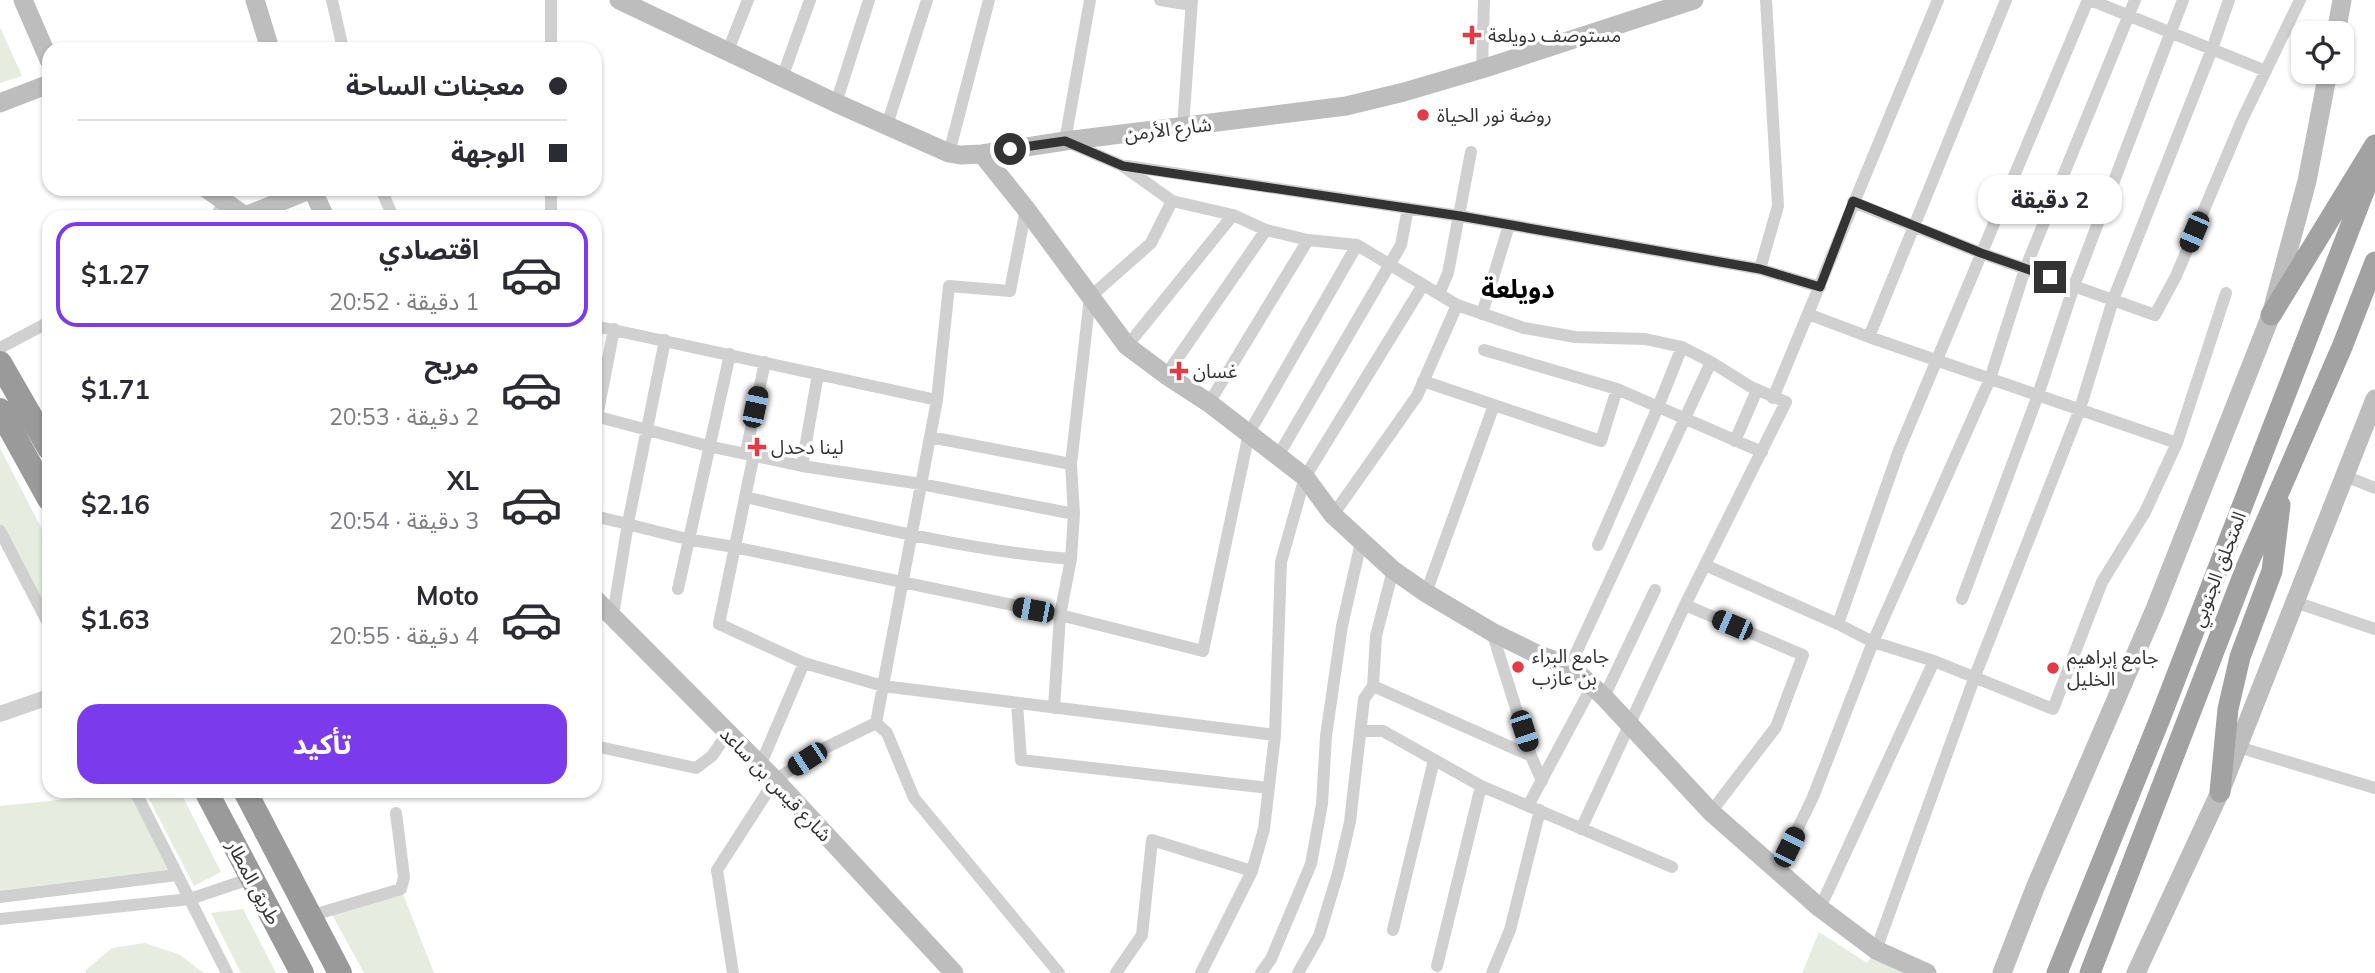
<!DOCTYPE html>
<html lang="ar">
<head>
<meta charset="utf-8">
<style>
	body { margin:0; font-family:Mulish,"Noto Sans Arabic",sans-serif; background:#f7f7f7; color:#2b2b33; direction:rtl; height:100vh; display:flex; flex-direction:column; font-size:26px; white-space:nowrap }
	* { box-sizing:border-box; margin:0 }
	p { font-size:23px; color:#7c7c81 }
	.icon { flex:none; width:38px; height:38px; fill:none; stroke:currentColor; stroke-width:2; stroke-linecap:round; stroke-linejoin:round }
	.map { position:relative; flex:1; overflow:hidden; direction:ltr }
	.side { position:absolute; left:42px; top:210px; width:560px; height:588px; display:flex; flex-direction:column; background:#fff; border-radius:21px; box-shadow:0 2px 5px #0004; direction:rtl }
	.side>* { flex:none }
	.guide { position:absolute; left:42px; top:42px; width:560px; height:154px; border-radius:21px; box-shadow:0 2px 5px #0004; direction:rtl; display:grid; align-content:center; height:154px; padding:0 35px; background:#fff }
	.fabs { position:absolute; left:2291px; top:21px; display:grid; gap:14px }
	.fabs a { display:grid; place-items:center; width:63px; height:63px; border-radius:14px; background:#fff; box-shadow:0 2px 5px #0004; font-size:35px }
	.end { position:absolute; width:32px; height:32px; margin:-16px; border:9px solid #333; background:#fff; box-shadow:0 0 0 4px #fff }
	.from { border-radius:50% }
	.bubble { position:absolute; height:49px; border-radius:21px; background:#fff; box-shadow:0 2px 5px #0004; font-size:23px; font-weight:700; line-height:49px; text-align:center; direction:rtl }
	.car { position:absolute; width:21px; height:42px; margin:-21px -10px; border-radius:9px; box-shadow:0 0 5px 2px #0007; background:linear-gradient(#222 24%,#8ab4d8 0 40%,#222 0 76%,#8ab4d8 0 86%,#222 0) }
	.guide b { display:flex; align-items:center; gap:24px; height:66px; font-size:26px }
	.guide b+b { border-top:2px solid #e1e1e2 }
	.guide i { width:18px; height:18px; background:#2b2b33 }
	ul { padding:12px 0 0; list-style:none }
	li { display:flex; align-items:center; gap:21px; height:105px; margin:0 14px 10px; padding:0 21px; border:4px solid transparent; border-radius:21px }
	li div { flex:1 }
	li b { display:block; font-size:26px }
	li em { font-style:normal; font-weight:700 }
	li.current { border-color:#7c3aed }
	li>.icon { width:63px; height:63px; stroke-width:1.5 }
	.primary-button { display:flex; gap:14px; margin-top:auto; padding:14px 35px }
	.primary-button a { flex:1; height:80px; border-radius:21px; background:#7c3aed; color:#fff; font-size:28px; font-weight:700; line-height:80px; text-align:center }
	.map>svg:first-child { display:block }
	.green { fill:#e6ecdf }
	.lines { fill:none; stroke-linecap:round; stroke-linejoin:round }
	.minor { stroke:#d0d0d0; stroke-width:12 }
	.tertiary { stroke:#d0d0d0; stroke-width:16 }
	.secondary { stroke:#bdbdbd; stroke-width:19 }
	.trunk { stroke:#a2a2a2; stroke-width:21 }
	.motorway { stroke:#9a9a9a; stroke-width:24 }
	.route { stroke:#333; stroke-width:9 }
	.poi-dot { fill:#e63946; stroke:#fff; stroke-width:2.5 }
	.labels { text-anchor:middle; dominant-baseline:central; stroke-width:7; stroke-linejoin:round; paint-order:stroke }
	.poi-label { font-size:19px; fill:#333; stroke:#fff; text-anchor:start }
	.street-label { font-size:19px; fill:#333; stroke:#fff }
	.district-label { font-size:26px; font-weight:bold; fill:#000; stroke:#fff }
</style>
</head>
<body>
<div class="map">
<svg width="2375" height="973" viewBox="0 0 2375 973">
	<rect width="100%" height="100%" fill="#fff"/>
	<!-- green -->
	<path class="green" d="M0,27l22,49 -22,7z
		M0,448l49,95v82l-49,-94z
		M145,791h35l41,81 -27,14z
		M135,792l42,83 -177,22v-91z
		M401,889l33,84h-70l-34,-62z
		M243,909l33,64h-35l-30,-60z
		M1819,932l48,31 9,-13 51,23h-125z
		M145,943l35,12 24,18h-118v-3l26,-22z"/>
	<g class="lines">
		<!-- minor -->
		<path class="minor" d="M332,0l11,49
			M551,0v49
			M1090,0l-25,141 58,25 49,35 61,14 33,15 42,10 49,5 100,60 67,23 51,9 70,2 37,8 29,15 40,25 35,15 -101,203 -104,224
			M1160,0l31,5
			M2090,0l176,71
			M727,53l21,-53
			M1482,69l2,-69
			M782,78l28,-78
			M836,103l33,-103
			M887,125l40,-125
			M1183,127l9,-127
			M949,153l40,-153
			M1127,166l333,50 300,53 60,18
			M381,189l12,28
			M551,189v28
			M1853,202l128,51 174,62 21,-39 66,-156 58,-120
			M215,217l10,-15
			M1760,269l18,-63 -12,-206
			M1439,294l9,-21 23,-121
			M1482,314l27,-89
			M1808,314l61,23 308,106
			M595,326l342,74
			M1869,337l137,-337
			M1127,346l106,-131
			M0,348l49,-26
			M1484,350l133,39 145,63
			M1166,375l100,-145
			M1423,381l178,60 16,-52
			M1773,398l165,-398
			M1209,403l99,-163
			M595,416l113,30 94,20 119,18 153,30
			M595,427l19,-98
			M930,437l141,27
			M1735,441l22,-51
			M746,452l19,-90
			M754,454l-35,170 85,39 79,23 392,49
			M1278,456l123,-211 7,-37
			M802,466l16,-92
			M2345,476l30,12
			M745,497c108,25 216,53 326,62
			M1333,515l84,-119 40,-91
			M595,516l92,23 47,8 326,68 143,36 46,-218 108,-188
			M0,531l49,94
			M1598,545l60,-138 24,-60
			M1705,565l133,59 35,18 61,19 119,48 49,-127 43,-70 32,-69 49,-150
			M678,589l52,-235
			M1426,593l68,-188
			M1962,599l76,-204 36,-109 109,-286
			M2295,602l80,27
			M1685,605l118,50 -27,72 -65,85
			M613,615l15,-92 37,-183
			M1838,624l61,-174 189,-450
			M1492,632l39,124 11,25
			M1570,666l141,-304
			M1373,686l158,70
			M1604,697l51,-107
			M1017,703l4,57 248,28
			M1054,708l6,-93 11,-56 3,-45 -3,-50 19,-167 61,-54 21,-42
			M876,723l61,-323 12,-114 61,5 16,-82
			M1360,731h23l98,55 191,81
			M595,746l101,22 16,-12 15,-22
			M2238,747l137,41
			M760,766l44,-103
			M135,791l92,182
			M1529,804l63,-118
			M1777,871l36,-74 60,-155 117,-263 35,-110 110,-269
			M0,897l177,-22
			M1820,908l114,-247
			M310,916l91,-27 3,-12 -8,-64
			M0,919l190,-20 62,-21
			M1393,930l41,-170
			M1876,950l99,-274 105,-267 33,-109 99,-251 17,-49
			M1437,966l44,-180
			M733,973l-16,-103 58,-90 48,-31 53,-26 11,10 27,65 145,175
			M1116,973l26,-38 10,-95 100,31
			M1201,973l51,-102 12,-42 11,-94 6,-173 24,-85 118,-192
			M1261,973l10,-14 40,-95 11,-60 4,-68 16,-110 19,-84
			M1298,973l21,-37 19,-63 12,-51 14,-123 9,-13 3,-50 17,-66
			M1492,973l18,-43 30,-120"/>
		<!-- tertiary -->
		<path class="tertiary" d="M0,714l49,-17"/>
		<!-- secondary -->
		<path class="secondary" d="M23,0l26,60
			M255,0l15,49
			M619,0l217,103 113,50 11,2 22,-1 83,-13 281,-35 58,-14 78,-23 212,-69
			M2336,33l6,-33
			M0,103l49,-19
			M982,154l44,55 101,137 39,29 43,28 96,74 28,38 60,55 33,23 66,39 47,23 31,11 34,31 107,115 109,96 56,42 51,23
			M207,189l38,27 67,-27
			M312,189l13,28
			M595,599l180,181 179,193
			M2002,973l33,-85 120,-279 116,-294 36,-134 21,-109
			M2136,973l84,-181 155,-393"/>
		<!-- trunk -->
		<path class="trunk" d="M2271,315l104,-170
			M2220,792l8,-83 12,-52 32,-86 8,-66
			M2057,973l102,-252 216,-558
			M2090,973l156,-405 96,-221 33,-85"/>
		<!-- motorway -->
		<path class="motorway" d="M0,363l49,85
			M0,410l49,89
			M206,791l96,182
			M245,791l95,182"/>
	</g>
	<g class="lines">
		<!-- route -->
		<path class="route" d="M1010,149l55,-8 58,25 337,50 300,53 60,18 33,-86 128,52 69,24"/>
	</g>
	<!-- markers -->
	<g class="poi-dot">
		<path d="M1468.5 24.5h7v7h7v7h-7v7h-7v-7h-7v-7h7z"/>
		<circle cx="1423" cy="115" r="7"/>
		<path d="M1175.5 360.5h7v7h7v7h-7v7h-7v-7h-7v-7h7z"/>
		<path d="M753.5 436.5h7v7h7v7h-7v7h-7v-7h-7v-7h7z"/>
		<circle cx="1518" cy="667" r="7"/>
		<circle cx="2053" cy="668" r="7"/>
	</g>
	<g class="labels">
		<!-- poi labels -->
		<g class="poi-label">
			<text x="1488" y="35">مستوصف دويلعة</text>
			<text x="1437" y="115">روضة نور الحياة</text>
			<text x="1193" y="371">غسان</text>
			<text x="771" y="447">لينا دحدل</text>
			<text x="1532" y="656">جامع البراء<tspan x="1532" dy="22">بن عازب</tspan></text>
			<text x="2067" y="657">جامع إبراهيم<tspan x="2067" dy="22">الخليل</tspan></text>
		</g>
		<!-- street labels -->
		<g class="street-label">
			<text transform="translate(1168 129) rotate(-7)">شارع الأرمن</text>
			<text transform="translate(2218 569) rotate(-69)">المتحلق الجنوبي</text>
			<text transform="translate(776 784) rotate(46)">شارع قيس بن ساعد</text>
			<text transform="translate(254 882) rotate(62)">طريق المطار</text>
		</g>
		<!-- district labels -->
		<g class="district-label">
			<text x="1518" y="288">دويلعة</text>
		</g>
	</g>
</svg>
<div class="fabs">
<a><svg class="icon" aria-label="locate" viewBox="0 0 24 24"><circle cx="12" cy="12" r="6"/><path d="M12 2v4M12 18v4M2 12h4M18 12h4"/></svg></a>
</div>
<i class="end from" style="left:1010px;top:149px"></i>
<i class="end" style="left:2050px;top:277px"></i>
<div class="bubble" style="left:1978px;top:175px;width:144px">2 دقيقة</div>
<i class="car" style="left:2194px;top:232px;rotate:203deg"></i>
<i class="car" style="left:755px;top:407px;rotate:12deg"></i>
<i class="car" style="left:1033px;top:610px;rotate:281deg"></i>
<i class="car" style="left:1732px;top:625px;rotate:293deg"></i>
<i class="car" style="left:1524px;top:731px;rotate:162deg"></i>
<i class="car" style="left:807px;top:759px;rotate:237deg"></i>
<i class="car" style="left:1789px;top:847px;rotate:26deg"></i>
<div class="guide">
<b><i class="from"></i>معجنات الساحة</b>
<b><i></i>الوجهة</b>
</div>
<section class="side">
<ul>
<li class="current"><svg class="icon" aria-label="car" viewBox="0 0 24 24"><path d="M5 17H2v-5l4-1 3-4h7l3 4 3 1v5h-3M9 17h6M6 11h13"/><circle cx="7" cy="17" r="2"/><circle cx="17" cy="17" r="2"/></svg><div><b>اقتصادي</b><p>1 دقيقة · 20:52</p></div><em>$1.27</em></li>
<li><svg class="icon" aria-label="car" viewBox="0 0 24 24"><path d="M5 17H2v-5l4-1 3-4h7l3 4 3 1v5h-3M9 17h6M6 11h13"/><circle cx="7" cy="17" r="2"/><circle cx="17" cy="17" r="2"/></svg><div><b>مريح</b><p>2 دقيقة · 20:53</p></div><em>$1.71</em></li>
<li><svg class="icon" aria-label="car" viewBox="0 0 24 24"><path d="M5 17H2v-5l4-1 3-4h7l3 4 3 1v5h-3M9 17h6M6 11h13"/><circle cx="7" cy="17" r="2"/><circle cx="17" cy="17" r="2"/></svg><div><b>XL</b><p>3 دقيقة · 20:54</p></div><em>$2.16</em></li>
<li><svg class="icon" aria-label="car" viewBox="0 0 24 24"><path d="M5 17H2v-5l4-1 3-4h7l3 4 3 1v5h-3M9 17h6M6 11h13"/><circle cx="7" cy="17" r="2"/><circle cx="17" cy="17" r="2"/></svg><div><b>Moto</b><p>4 دقيقة · 20:55</p></div><em>$1.63</em></li>
</ul>
<div class="primary-button"><a>تأكيد</a></div>
</section>
</div>
</body>
</html>
